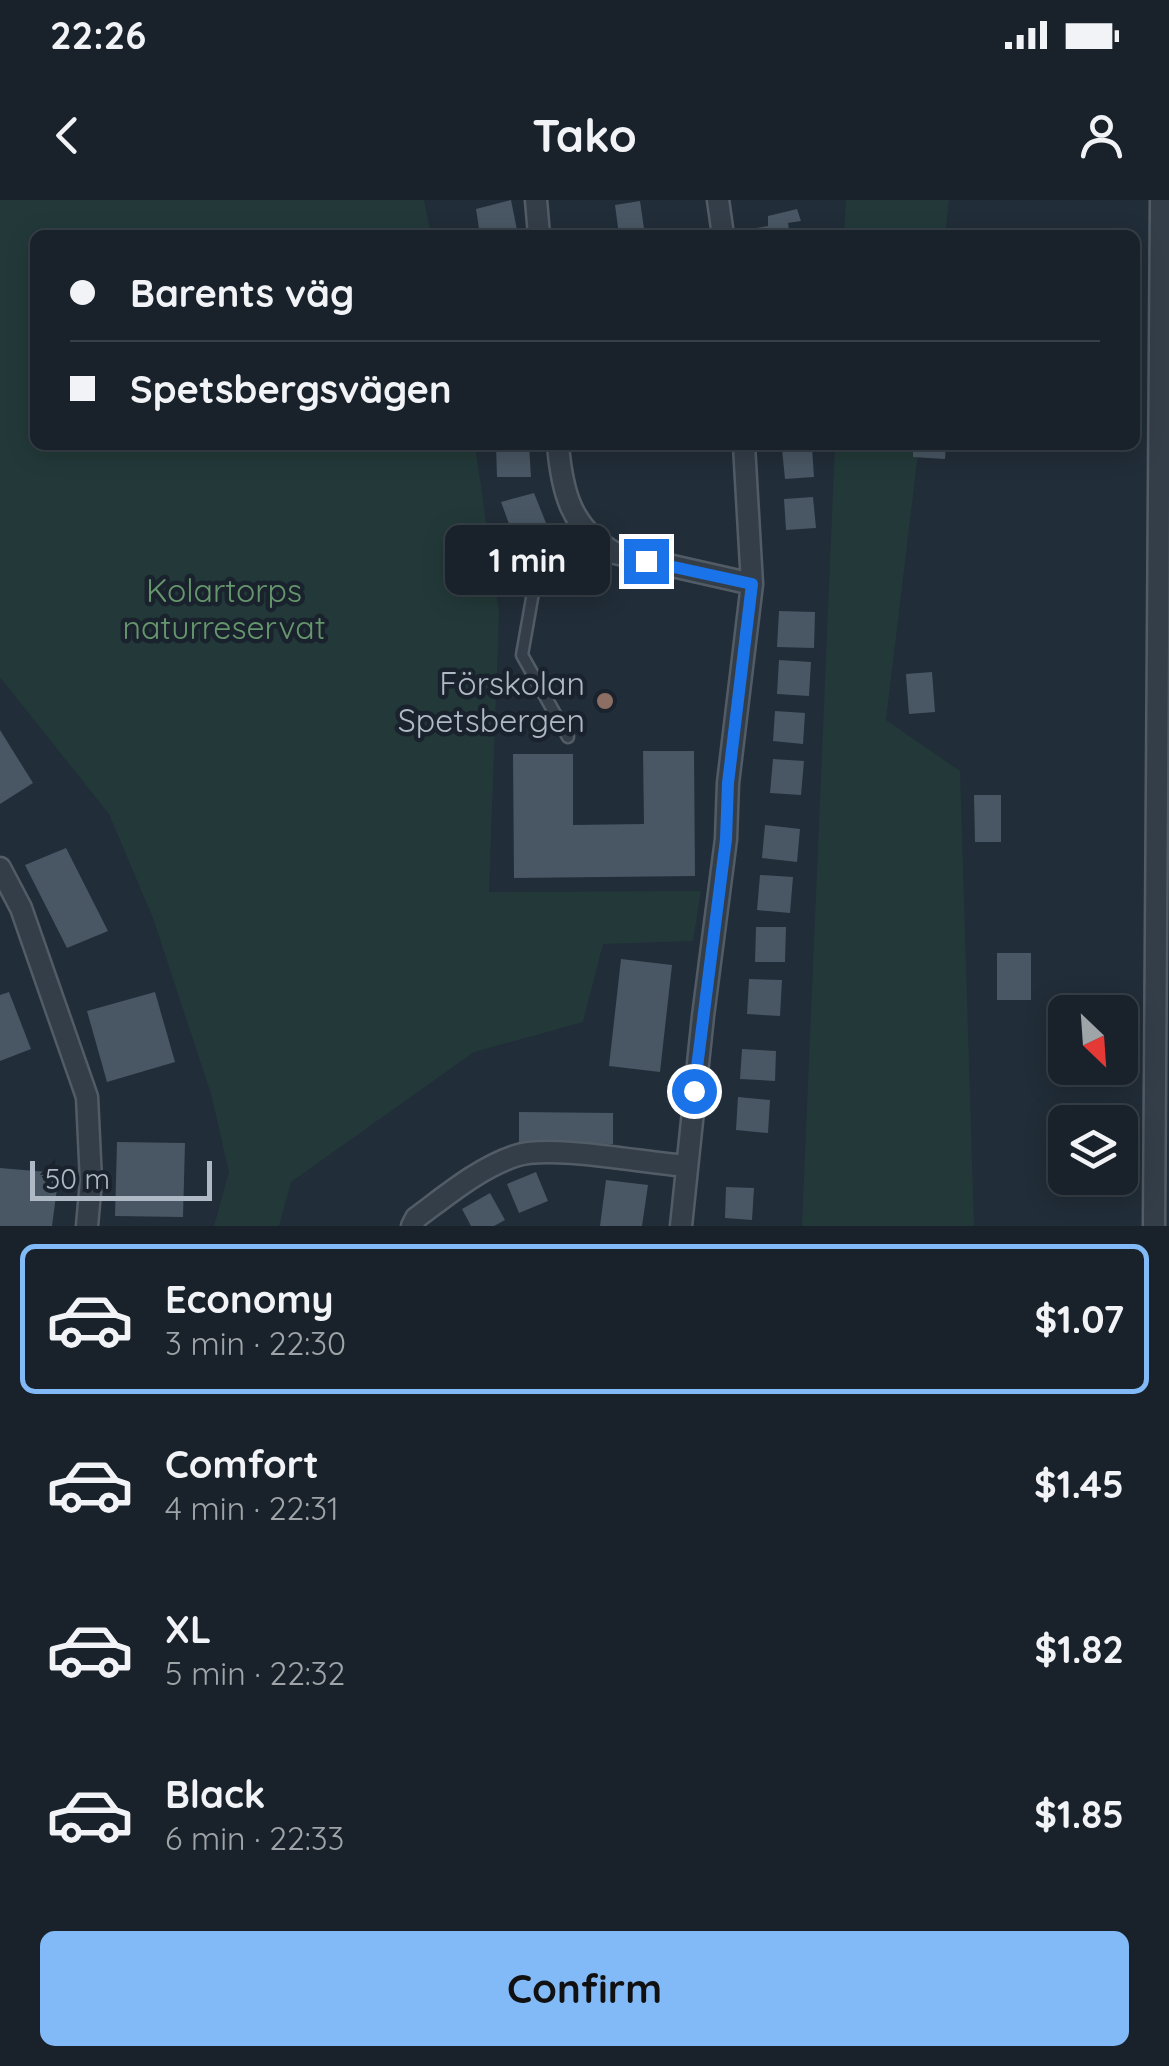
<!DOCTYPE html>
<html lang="en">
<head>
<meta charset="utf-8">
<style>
	body { margin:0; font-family:Quicksand,sans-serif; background:#262f36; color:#f1f3f6; height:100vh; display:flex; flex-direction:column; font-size:38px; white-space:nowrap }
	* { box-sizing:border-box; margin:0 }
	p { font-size:32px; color:#9fa4a8 }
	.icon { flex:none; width:55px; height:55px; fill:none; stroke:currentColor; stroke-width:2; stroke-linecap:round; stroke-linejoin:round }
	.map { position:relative; height:1026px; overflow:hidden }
	.side { display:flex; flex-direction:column; background:#19222a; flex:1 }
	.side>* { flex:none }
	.top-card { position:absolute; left:30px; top:30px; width:1110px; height:220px; border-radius:15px; box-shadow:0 5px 25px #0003,0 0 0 2px #373f47; display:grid; align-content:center; height:220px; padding:0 40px; background:#19222a }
	.needle { width:65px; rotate:155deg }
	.fabs { position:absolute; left:1048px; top:795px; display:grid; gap:20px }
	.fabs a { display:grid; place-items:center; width:90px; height:90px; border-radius:15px; background:#19222a; box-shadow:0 5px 25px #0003,0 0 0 2px #373f47; font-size:50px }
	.scale { position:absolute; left:30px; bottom:25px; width:182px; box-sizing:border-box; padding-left:10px; border:5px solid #afb9c5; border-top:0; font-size:28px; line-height:35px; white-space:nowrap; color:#afb9c5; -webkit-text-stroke:8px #1a232d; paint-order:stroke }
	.end { position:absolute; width:45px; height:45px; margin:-22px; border:12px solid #1a73e8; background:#fff; box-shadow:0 0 0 5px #fff }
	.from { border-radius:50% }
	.bubble { position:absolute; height:70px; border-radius:15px; background:#19222a; box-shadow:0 5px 25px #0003,0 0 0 2px #373f47; font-size:32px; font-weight:800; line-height:70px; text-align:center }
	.top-card b { display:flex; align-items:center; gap:35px; height:95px; font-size:38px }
	.top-card b+b { border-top:2px solid #373f47 }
	.top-card i { width:25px; height:25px; background:#f1f3f6 }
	ul { padding:18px 0 0; list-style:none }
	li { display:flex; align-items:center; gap:30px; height:150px; margin:0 20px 15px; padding:0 20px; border:5px solid transparent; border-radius:15px }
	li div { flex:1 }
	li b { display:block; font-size:38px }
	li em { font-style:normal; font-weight:800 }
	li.active { border-color:#82b9f7 }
	li>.icon { width:90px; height:90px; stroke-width:1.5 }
	.cta { display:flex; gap:20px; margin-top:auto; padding:20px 40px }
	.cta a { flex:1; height:115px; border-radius:15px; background:#82b9f7; color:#111; font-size:40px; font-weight:800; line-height:115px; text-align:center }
	.status { display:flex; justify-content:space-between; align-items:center; height:70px; padding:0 50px; background:#19222a; direction:ltr }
	.status svg { height:28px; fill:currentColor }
	header { display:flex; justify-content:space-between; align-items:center; height:130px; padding:0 40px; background:#19222a; font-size:45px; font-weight:800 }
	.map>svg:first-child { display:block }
	.green { fill:#233939 }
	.building { fill:#495764 }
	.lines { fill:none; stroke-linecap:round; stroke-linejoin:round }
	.service-casing { stroke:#525c66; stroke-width:15 }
	.minor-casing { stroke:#525c66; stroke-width:25 }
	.service { stroke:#343e49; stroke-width:10 }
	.minor { stroke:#343e49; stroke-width:20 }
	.route { stroke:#1a73e8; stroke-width:12 }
	.education-dot { fill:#8d6e63; stroke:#1a232d; stroke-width:4 }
	.labels { text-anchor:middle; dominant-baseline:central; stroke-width:9; stroke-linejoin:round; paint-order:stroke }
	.park-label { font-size:32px; fill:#66966d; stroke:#1a232d }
	.poi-label { font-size:32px; fill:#afb9c5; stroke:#1a232d; text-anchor:end }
</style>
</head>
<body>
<div class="status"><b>22:26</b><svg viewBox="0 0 49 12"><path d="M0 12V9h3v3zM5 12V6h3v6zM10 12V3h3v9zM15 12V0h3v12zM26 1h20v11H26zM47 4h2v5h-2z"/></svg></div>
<header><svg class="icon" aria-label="back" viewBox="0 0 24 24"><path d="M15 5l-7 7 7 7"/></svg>Tako<svg class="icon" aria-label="person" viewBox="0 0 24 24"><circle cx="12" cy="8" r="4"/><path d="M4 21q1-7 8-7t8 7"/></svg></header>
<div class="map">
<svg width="1169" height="1026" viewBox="0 0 1169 1026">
	<rect width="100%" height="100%" fill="#212d38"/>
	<!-- green -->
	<path class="green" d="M0,0h424l7,35h-396v210h440l24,168 -10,279 212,-1 -8,50 -90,3 -20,78 -109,30 -183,130 -12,44h-65l15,-54 -18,-78 -58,-176 -44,-104 -109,-137z
		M846,0h103l-4,35h-101z
		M835,245h84l-33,275 74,51 14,455h-172z"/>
	<!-- building -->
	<path class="building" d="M511,0l7,35h-38l-4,-26z
		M640,1l5,34h-26l-4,-30z
		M797,9l4,12 -13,2 2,12h-34v-7l12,-2v-10z
		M496,245h33l2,32h-34z
		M913,245h33l-1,14 -32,-2z
		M812,247l2,30 -29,2 -3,-30z
		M534,293l14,35 -33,12 -14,-38z
		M813,297l3,31 -30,2 -2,-31z
		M779,411l36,1 -1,36 -37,-1z
		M779,460l32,2 -2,34 -32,-2z
		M932,472l3,40 -26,2 -3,-40z
		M775,511l30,2 -2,31 -30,-3z
		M0,530l33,53 -33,21z
		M643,551h51l1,125 -181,2 -1,-124h60v71l71,-1z
		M773,559l31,2 -3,34 -31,-2z
		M974,595h27v47h-26z
		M765,625l35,4 -3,33 -35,-4z
		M66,648l42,83 -41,17 -42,-83z
		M760,675l33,2 -3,36 -33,-3z
		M756,727h30l-1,35h-30z
		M997,753h34v47h-34z
		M621,759l51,6 -12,107 -51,-6z
		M749,779l33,1 -2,36 -33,-2z
		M9,792l22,57 -31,12v-66z
		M155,792l20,70 -68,20 -20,-71z
		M742,849l34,2 -1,30 -35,-2z
		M738,897l32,3 -2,33 -32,-3z
		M519,912l94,1v31l-94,-1z
		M117,942l68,1 -2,74 -68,-1z
		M0,968l59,5 -7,53h-52z
		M536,972l12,29 -29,12 -12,-29z
		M606,980l42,5 -6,41h-42z
		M726,987l28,1 -2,32 -27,-2z
		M490,993l15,27 -11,6h-23l-9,-17z"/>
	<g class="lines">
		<!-- service casing -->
		<g class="service-casing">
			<path id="service" d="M568,537l-46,-82 12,-68 80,-33"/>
		</g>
		<!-- minor casing -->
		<g class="minor-casing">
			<path id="minor" d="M536,0l3,35
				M718,0l5,35
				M558,245c4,47 13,84 57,108l137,31
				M0,668l21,40 66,189 4,84 -4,45
				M412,1026l4,-8c30,-22 63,-50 99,-62 36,-12 129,7 171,10
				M681,1026l22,-210 23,-177 2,-56 24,-199 -8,-139
				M1154,1026l7,-1026"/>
		</g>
		<!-- service -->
		<use href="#service" class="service"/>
		<!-- minor -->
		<use href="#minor" class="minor"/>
	</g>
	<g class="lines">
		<!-- route -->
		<path class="route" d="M646,361l106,23 -24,199 -2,56 -32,252"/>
	</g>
	<!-- markers -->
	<circle class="education-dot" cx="605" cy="501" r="10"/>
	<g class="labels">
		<!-- park labels -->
		<g class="park-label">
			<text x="224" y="390">Kolartorps<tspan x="224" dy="37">naturreservat</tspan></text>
		</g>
		<!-- poi labels -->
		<g class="poi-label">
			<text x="585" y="483">Förskolan<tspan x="585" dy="37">Spetsbergen</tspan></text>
		</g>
	</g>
</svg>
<div class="fabs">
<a><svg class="needle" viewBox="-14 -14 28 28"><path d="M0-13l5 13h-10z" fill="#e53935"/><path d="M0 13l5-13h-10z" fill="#9fa4a8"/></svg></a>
<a><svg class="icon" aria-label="layers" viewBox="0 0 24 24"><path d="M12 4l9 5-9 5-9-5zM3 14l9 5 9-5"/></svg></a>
</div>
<div class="scale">50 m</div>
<i class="end from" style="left:694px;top:891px"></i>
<i class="end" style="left:646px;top:361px"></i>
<div class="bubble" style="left:445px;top:325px;width:165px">1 min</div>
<div class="top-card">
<b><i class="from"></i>Barents väg</b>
<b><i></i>Spetsbergsvägen</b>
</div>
</div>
<section class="side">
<ul>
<li class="active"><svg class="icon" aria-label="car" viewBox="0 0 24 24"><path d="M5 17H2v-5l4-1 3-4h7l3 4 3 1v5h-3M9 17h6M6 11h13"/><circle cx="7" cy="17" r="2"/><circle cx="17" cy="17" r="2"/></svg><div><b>Economy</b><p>3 min · 22:30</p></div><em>$1.07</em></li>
<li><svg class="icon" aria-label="car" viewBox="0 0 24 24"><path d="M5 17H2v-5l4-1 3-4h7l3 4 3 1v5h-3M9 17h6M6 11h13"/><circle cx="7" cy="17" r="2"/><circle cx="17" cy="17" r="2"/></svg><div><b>Comfort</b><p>4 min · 22:31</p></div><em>$1.45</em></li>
<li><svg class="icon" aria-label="car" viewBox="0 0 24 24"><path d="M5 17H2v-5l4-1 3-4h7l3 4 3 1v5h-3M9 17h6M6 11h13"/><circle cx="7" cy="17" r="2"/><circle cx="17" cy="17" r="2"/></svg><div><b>XL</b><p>5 min · 22:32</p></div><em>$1.82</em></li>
<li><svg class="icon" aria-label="car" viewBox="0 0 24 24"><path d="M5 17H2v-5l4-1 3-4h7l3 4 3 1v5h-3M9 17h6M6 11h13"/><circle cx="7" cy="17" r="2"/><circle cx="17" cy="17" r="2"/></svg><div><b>Black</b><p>6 min · 22:33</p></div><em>$1.85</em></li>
</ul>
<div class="cta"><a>Confirm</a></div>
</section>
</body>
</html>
